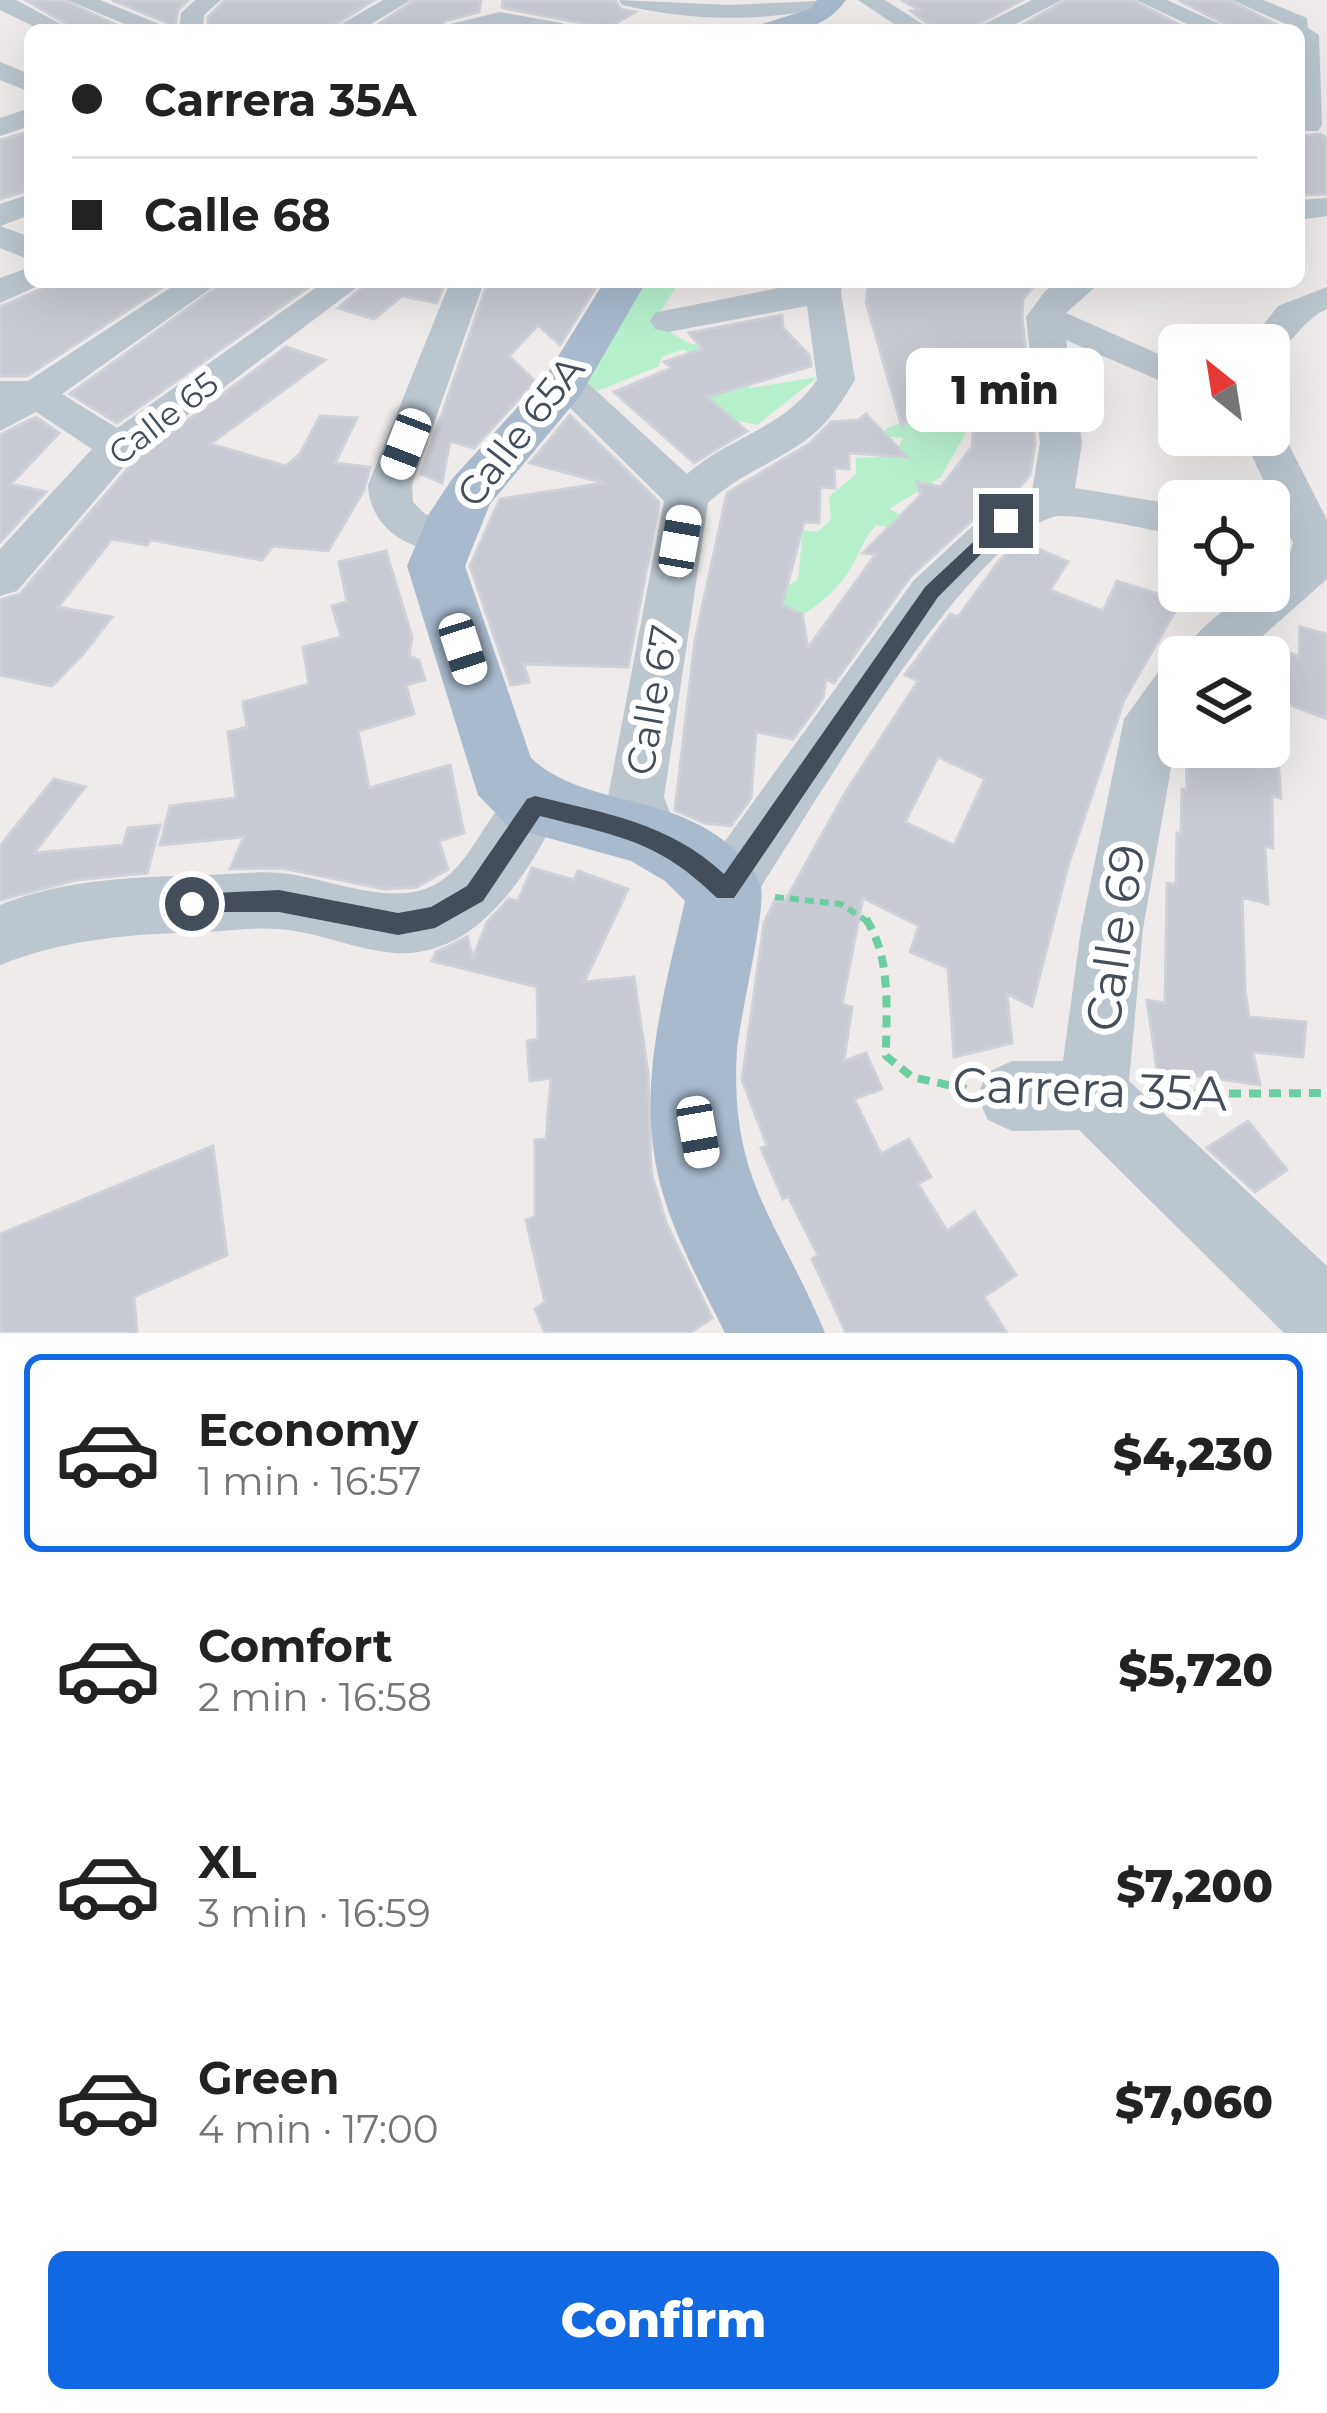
<!DOCTYPE html>
<html lang="en">
<head>
<meta charset="utf-8">
<style>
	body { margin:0; font-family:Montserrat,sans-serif; background:#f6f6f6; color:#222; height:100vh; display:flex; flex-direction:column; font-size:45px; white-space:nowrap }
	* { box-sizing:border-box; margin:0 }
	p { font-size:39px; color:#767676 }
	.icon { flex:none; width:66px; height:66px; fill:none; stroke:currentColor; stroke-width:2; stroke-linecap:round; stroke-linejoin:round }
	.map { position:relative; height:1333px; overflow:hidden }
	.drawer { display:flex; flex-direction:column; background:#fff; flex:1 }
	.drawer>* { flex:none }
	.hud { position:absolute; left:24px; top:24px; width:1281px; height:264px; border-radius:18px; box-shadow:0 12px 48px #0002; display:grid; align-content:center; height:264px; padding:0 48px; background:#fff }
	.needle { width:78px; rotate:330deg }
	.buttons { position:absolute; left:1158px; top:324px; display:grid; gap:24px }
	.buttons a { display:grid; place-items:center; width:132px; height:132px; border-radius:18px; background:#fff; box-shadow:0 12px 48px #0002; font-size:60px }
	.end { position:absolute; width:54px; height:54px; margin:-27px; border:15px solid #434e5a; background:#fff; box-shadow:0 0 0 6px #fff }
	.from { border-radius:50% }
	.bubble { position:absolute; height:84px; border-radius:18px; background:#fff; box-shadow:0 12px 48px #0002; font-size:39px; font-weight:800; line-height:84px; text-align:center }
	.car { position:absolute; width:36px; height:72px; margin:-36px -18px; border-radius:15px; box-shadow:0 0 9px 3px #0007; background:linear-gradient(#fff 24%,#345 0 40%,#fff 0 76%,#345 0 86%,#fff 0) }
	.hud b { display:flex; align-items:center; gap:42px; height:114px; font-size:45px }
	.hud b+b { border-top:3px solid #e0e0e0 }
	.hud i { width:30px; height:30px; background:#222 }
	ul { padding:21px 0 0; list-style:none }
	li { display:flex; align-items:center; gap:36px; height:198px; margin:0 24px 18px; padding:0 24px; border:6px solid transparent; border-radius:18px }
	li div { flex:1 }
	li b { display:block; font-size:45px }
	li em { font-style:normal; font-weight:800 }
	li.active { border-color:#1068e3 }
	li>.icon { width:108px; height:108px; stroke-width:1.5 }
	.primary-button { display:flex; gap:24px; margin-top:auto; padding:24px 48px }
	.primary-button a { flex:1; height:138px; border-radius:18px; background:#1068e3; color:#fff; font-size:48px; font-weight:800; line-height:138px; text-align:center }
	.map>svg:first-child { display:block }
	.green { fill:#b6f0cd }
	.building { fill:#c7cad2; stroke:#cfd1d8; stroke-width:3; fill-rule:evenodd }
	.lines { fill:none; stroke-linecap:round; stroke-linejoin:round }
	.path-far1 { stroke:#6dcfa1; stroke-width:6; stroke-dasharray:9 6; stroke-linecap:butt }
	.path { stroke:#6dcfa1; stroke-width:8; stroke-dasharray:12 8; stroke-linecap:butt }
	.minor { fill:#bbc6cf; fill-rule:evenodd }
	.major { fill:#a9bacd; fill-rule:evenodd }
	.route { fill:#434e5a }
	.labels { text-anchor:middle; dominant-baseline:central; stroke-width:12; stroke-linejoin:round; paint-order:stroke }
	.far-street-label { font-size:33px; fill:#434e5a; stroke:#fff }
	.street-label { font-size:39px; fill:#434e5a; stroke:#fff }
	.near-street-label { font-size:48px; fill:#434e5a; stroke:#fff }
</style>
</head>
<body>
<div class="map">
<svg width="1327" height="1333" viewBox="0 0 1327 1333">
	<rect width="100%" height="100%" fill="#efebeb"/>
	<!-- green -->
	<path class="green" d="M639,282h40l-25,40 34,21 18,3 44,42 68,-11 -61,48 -37,-8 -31,-29 25,-11 -30,-28 -22,8 -3,9 -61,25 -18,-10z
		M923,316l43,58 -7,6 -1,15 23,7 -2,8 -8,3 -2,14 -28,50 -52,32 23,11 -9,10 -27,-5c-14,15 -17,32 -29,49 -23,33 -56,48 -92,64l28,-26 2,-24 13,-9 5,-49 14,2 14,-12 -2,-23 27,-23v-16l38,-2 9,-18 -22,-2 6,-8 33,-13 -15,-12z"/>
	<!-- building -->
	<path class="building" d="M26,0h37l64,30h-51z
		M112,0h76l-10,10 -3,16z
		M225,0h149l-47,30h-119v-13z
		M415,0h66l-2,12 -34,9 -6,9h-69z
		M503,0h112l6,9 14,3 -27,16 -100,-19 -6,-2z
		M901,0h121l-54,30h-32l-25,-19 9,-1z
		M1066,0h66l57,30h-175z
		M1178,0h50l60,30h-51z
		M25,133l5,2v55l-30,9v-59z
		M1320,134l7,4v56l-28,1v-59z
		M46,282h125l-144,94h-27v-69l44,-19z
		M224,282h92l-199,141 -47,-29z
		M368,282h77l-8,21 -35,-7 -28,23 -36,-11z
		M488,282h111l-39,63 -22,-20 -29,31 26,25 -61,67 -24,-7 -8,42 -21,-9z
		M869,282h168l-14,17 -1,18 13,126 -5,32 -16,19 -27,13 -77,70 -76,106 -8,-4 -3,19 -30,41 -37,-7 -5,66 -20,28 -27,-3 -29,-13 20,-170 32,-147 82,-49 22,-22 27,-2 8,-6 41,43 -58,-4v16l-15,-1 1,20 -15,-1 -1,36 -15,-1 -22,83 20,9 6,34 68,-94 -13,-1 58,-58 -4,-13 24,5 31,-40 2,-23 -16,-60 -56,63 -36,-125z
		M782,315l1,13 26,27 2,11 -104,31 40,34 -53,32 -80,-71 58,-24 -8,-6 38,-13 -13,-16z
		M286,347l39,13 -115,84 76,22 14,-12 20,-38 37,2 -22,45 35,4 -6,23 -36,61 -55,-5 -11,14 -111,-20 -4,5 -35,-6 -54,68 54,10 -29,37 -31,32 -52,-11v-75l20,-6 116,-135z
		M570,415l89,87 -31,165 -104,-3 5,18 -18,3 -41,-119 30,-67 104,-16 -74,-20z
		M36,417l23,16 -48,51 35,8 -46,50v-107z
		M1021,541l47,21 -18,28 53,21 14,-30 64,20 -57,99 -56,166 -36,140 -25,-12 5,49 -58,14 -6,-89 -38,-16 9,-26 -56,-28 -21,106 10,3 -8,54 22,-8 16,36 -28,10 27,55 28,-15 22,38 -13,7 29,47 27,-19 42,63 -32,22 23,36h-161l-34,-74 6,-4 -30,-59 -5,3 -22,-51 6,-3 -25,-65 22,-157 11,-23 9,3 61,-110 73,-112 -13,-6 45,-61 8,3 41,-56zM938,757l47,22 -31,66 -49,-23z
		M386,551l26,86 -3,19 10,4 6,20 -19,5 8,29 -56,17 11,57 81,-23 14,68 -25,8 9,28 -31,18 -32,2 -103,-21 -52,1 14,-32 -84,8 10,-39 66,-8 -8,-66 19,-5 -4,-25 66,-18 -6,-37 38,-10 -9,-31 15,-4 -8,-40z
		M1300,627l27,7v85l-58,-22 7,-50 23,10z
		M1186,747h91l4,51 -9,-2 1,52 -8,-2 3,58 -26,-7 3,93 4,27 57,5 -3,35 -50,-5 7,33 -103,-15 -10,-70 18,3 2,-120 9,2 1,-52 4,1 1,-45 5,1z
		M54,779l31,8 -51,66 89,-8 5,-17 32,-3 -13,48 -71,7 -76,20v-54z
		M532,868l42,12 4,-9 50,18 -44,93 50,-5 14,96 3,99 15,51 46,95 -22,15h-145l-10,-24 10,-7 -19,-82 9,-4v-76l11,-1 5,-61 -21,3 -3,-40 11,-2 -1,-52 -105,-26 4,-9 31,-15 6,21 14,-36 22,-23 9,2z
		M1248,1121l39,49 -32,22 -48,-44z
		M213,1146l14,109 -93,42 3,36h-137v-99z"/>
	<g class="lines">
		<!-- path-far1 -->
		<path class="path-far1" d="M775,897l66,7 27,18"/>
		<!-- path -->
		<path class="path" d="M866,919c26,40 20,92 20,137l26,21 54,12
			M1169,1094l158,-1"/>
		<!-- minor -->
		<path class="minor" d="M0,0h16l56,30h-31l-41,-20z
			M67,0h33l74,30h-35z
			M195,0h26l-17,15 -1,15h-24l2,-17z
			M383,0h28l-50,30h-30z
			M619,0l111,5 112,-5 -3,5c-72,17 -145,17 -217,0z
			M858,0h27l47,30h-29z
			M1032,0h30l-58,30h-32z
			M1136,0h31l66,30h-33z
			M1232,0h31l44,18 1,10 11,7 3,90 -4,6h-19v-101z
			M500,12l62,11 12,7 -74,-4 -57,4 3,-5z
			M0,62l30,12v18l-30,-12z
			M30,108v18l-30,10v-18z
			M30,194v21l-30,11v-22z
			M1327,198v18l-28,4v-20z
			M0,226l30,11v23l-30,-12z
			M30,267v15l12,2 -42,19v-25z
			M179,282h41l-158,112 55,34 207,-146h40l-231,174 -116,135 -17,5v-47l92,-100 -56,-37 -36,19v-50h28z
			M450,282h34l-72,203 1,17 12,12 33,11 7,11 -7,11c-42,12 -89,-18 -90,-62z
			M809,282h34l-2,10 14,88c-13,22 -28,45 -49,60 -32,23 -68,35 -98,63l-44,294 14,37 -8,18 -21,8 -21,-8 -20,-55 56,-296 -119,-118 6,-8h28l108,99c41,-37 97,-45 130,-94l-10,-74 -139,26 -13,-3 -5,-8 5,-8 13,-3z
			M1060,282h41l-35,31 113,50v26l-113,-49 16,103 -7,45 104,17v30c-24,-4 -108,-24 -126,-18 -91,28 -249,306 -307,393l-21,8 -21,-8 -9,-20 9,-20 210,-290 76,-70 42,-19 8,-48 -14,-126 20,-27z
			M1327,287v22c-26,11 -37,41 -58,47v-11h-21l30,-39z
			M1269,424l15,11 43,85v59l-88,78h-59c13,-25 60,-66 89,-66v-12l16,-12 8,-24 -51,-108h27z
			M1179,662v60l-36,207 -14,152 198,185v67h-43l-205,-203 -67,1 -24,-11 -11,-24 11,-24 24,-11h51l18,-132 43,-210 37,-51z
			M534,780l20,8 8,17c-31,65 -83,153 -167,148 -39,-3 -77,-21 -116,-24 -24,-2 -50,2 -73,3 -73,2 -138,6 -206,33v-60c67,-27 137,-28 208,-30 24,-1 50,-4 74,-2 44,5 93,28 136,18 59,-14 64,-92 116,-111z"/>
		<!-- major -->
		<path class="major" d="M817,0h29c-23,32 -51,30 -88,30l4,-6 48,-15z
			M604,282h42l-66,114 -90,108 -25,62 66,192c59,54 151,30 217,105 5,6 11,17 13,24 5,23 -21,129 -24,163 -8,131 42,171 88,283h-100c-27,-54 -60,-113 -70,-173 -15,-87 11,-175 30,-259l-20,-20 -34,-20 -122,-34 -31,-32 -71,-229 22,-52 23,-35 94,-103z"/>
	</g>
	<!-- route -->
	<path class="route" d="M1000,517l14,4 -76,76 -204,301h-17c-59,-58 -100,-62 -177,-82l-57,85 -48,27 -37,7 -119,-23h-95v-15l8,-3 87,-4 119,23 33,-6 36,-21 60,-87 8,-3c69,17 135,27 189,78l201,-287z"/>
	<g class="labels">
		<!-- far-street labels -->
		<g class="far-street-label">
			<text transform="translate(163 418) rotate(-38)">Calle 65</text>
		</g>
		<!-- street labels -->
		<g class="street-label">
			<text transform="translate(520 431) rotate(-52)">Calle 65A</text>
			<text transform="translate(652 700) rotate(-80)">Calle 67</text>
		</g>
		<!-- near-street labels -->
		<g class="near-street-label">
			<text transform="translate(1115 938) rotate(-82)">Calle 69</text>
			<text transform="translate(1090 1089) rotate(2)">Carrera 35A</text>
		</g>
	</g>
</svg>
<div class="buttons">
<a><svg class="needle" viewBox="-14 -14 28 28"><path d="M0-13l5 13h-10z" fill="#e53935"/><path d="M0 13l5-13h-10z" fill="#767676"/></svg></a>
<a><svg class="icon" aria-label="locate" viewBox="0 0 24 24"><circle cx="12" cy="12" r="6"/><path d="M12 2v4M12 18v4M2 12h4M18 12h4"/></svg></a>
<a><svg class="icon" aria-label="layers" viewBox="0 0 24 24"><path d="M12 4l9 5-9 5-9-5zM3 14l9 5 9-5"/></svg></a>
</div>
<i class="end from" style="left:192px;top:904px"></i>
<i class="end" style="left:1006px;top:521px"></i>
<div class="bubble" style="left:906px;top:348px;width:198px">1 min</div>
<i class="car" style="left:406px;top:444px;rotate:201deg"></i>
<i class="car" style="left:680px;top:541px;rotate:10deg"></i>
<i class="car" style="left:463px;top:649px;rotate:162deg"></i>
<i class="car" style="left:698px;top:1132px;rotate:170deg"></i>
<div class="hud">
<b><i class="from"></i>Carrera 35A</b>
<b><i></i>Calle 68</b>
</div>
</div>
<section class="drawer">
<ul>
<li class="active"><svg class="icon" aria-label="car" viewBox="0 0 24 24"><path d="M5 17H2v-5l4-1 3-4h7l3 4 3 1v5h-3M9 17h6M6 11h13"/><circle cx="7" cy="17" r="2"/><circle cx="17" cy="17" r="2"/></svg><div><b>Economy</b><p>1 min · 16:57</p></div><em>$4,230</em></li>
<li><svg class="icon" aria-label="car" viewBox="0 0 24 24"><path d="M5 17H2v-5l4-1 3-4h7l3 4 3 1v5h-3M9 17h6M6 11h13"/><circle cx="7" cy="17" r="2"/><circle cx="17" cy="17" r="2"/></svg><div><b>Comfort</b><p>2 min · 16:58</p></div><em>$5,720</em></li>
<li><svg class="icon" aria-label="car" viewBox="0 0 24 24"><path d="M5 17H2v-5l4-1 3-4h7l3 4 3 1v5h-3M9 17h6M6 11h13"/><circle cx="7" cy="17" r="2"/><circle cx="17" cy="17" r="2"/></svg><div><b>XL</b><p>3 min · 16:59</p></div><em>$7,200</em></li>
<li><svg class="icon" aria-label="car" viewBox="0 0 24 24"><path d="M5 17H2v-5l4-1 3-4h7l3 4 3 1v5h-3M9 17h6M6 11h13"/><circle cx="7" cy="17" r="2"/><circle cx="17" cy="17" r="2"/></svg><div><b>Green</b><p>4 min · 17:00</p></div><em>$7,060</em></li>
</ul>
<div class="primary-button"><a>Confirm</a></div>
</section>
</body>
</html>
